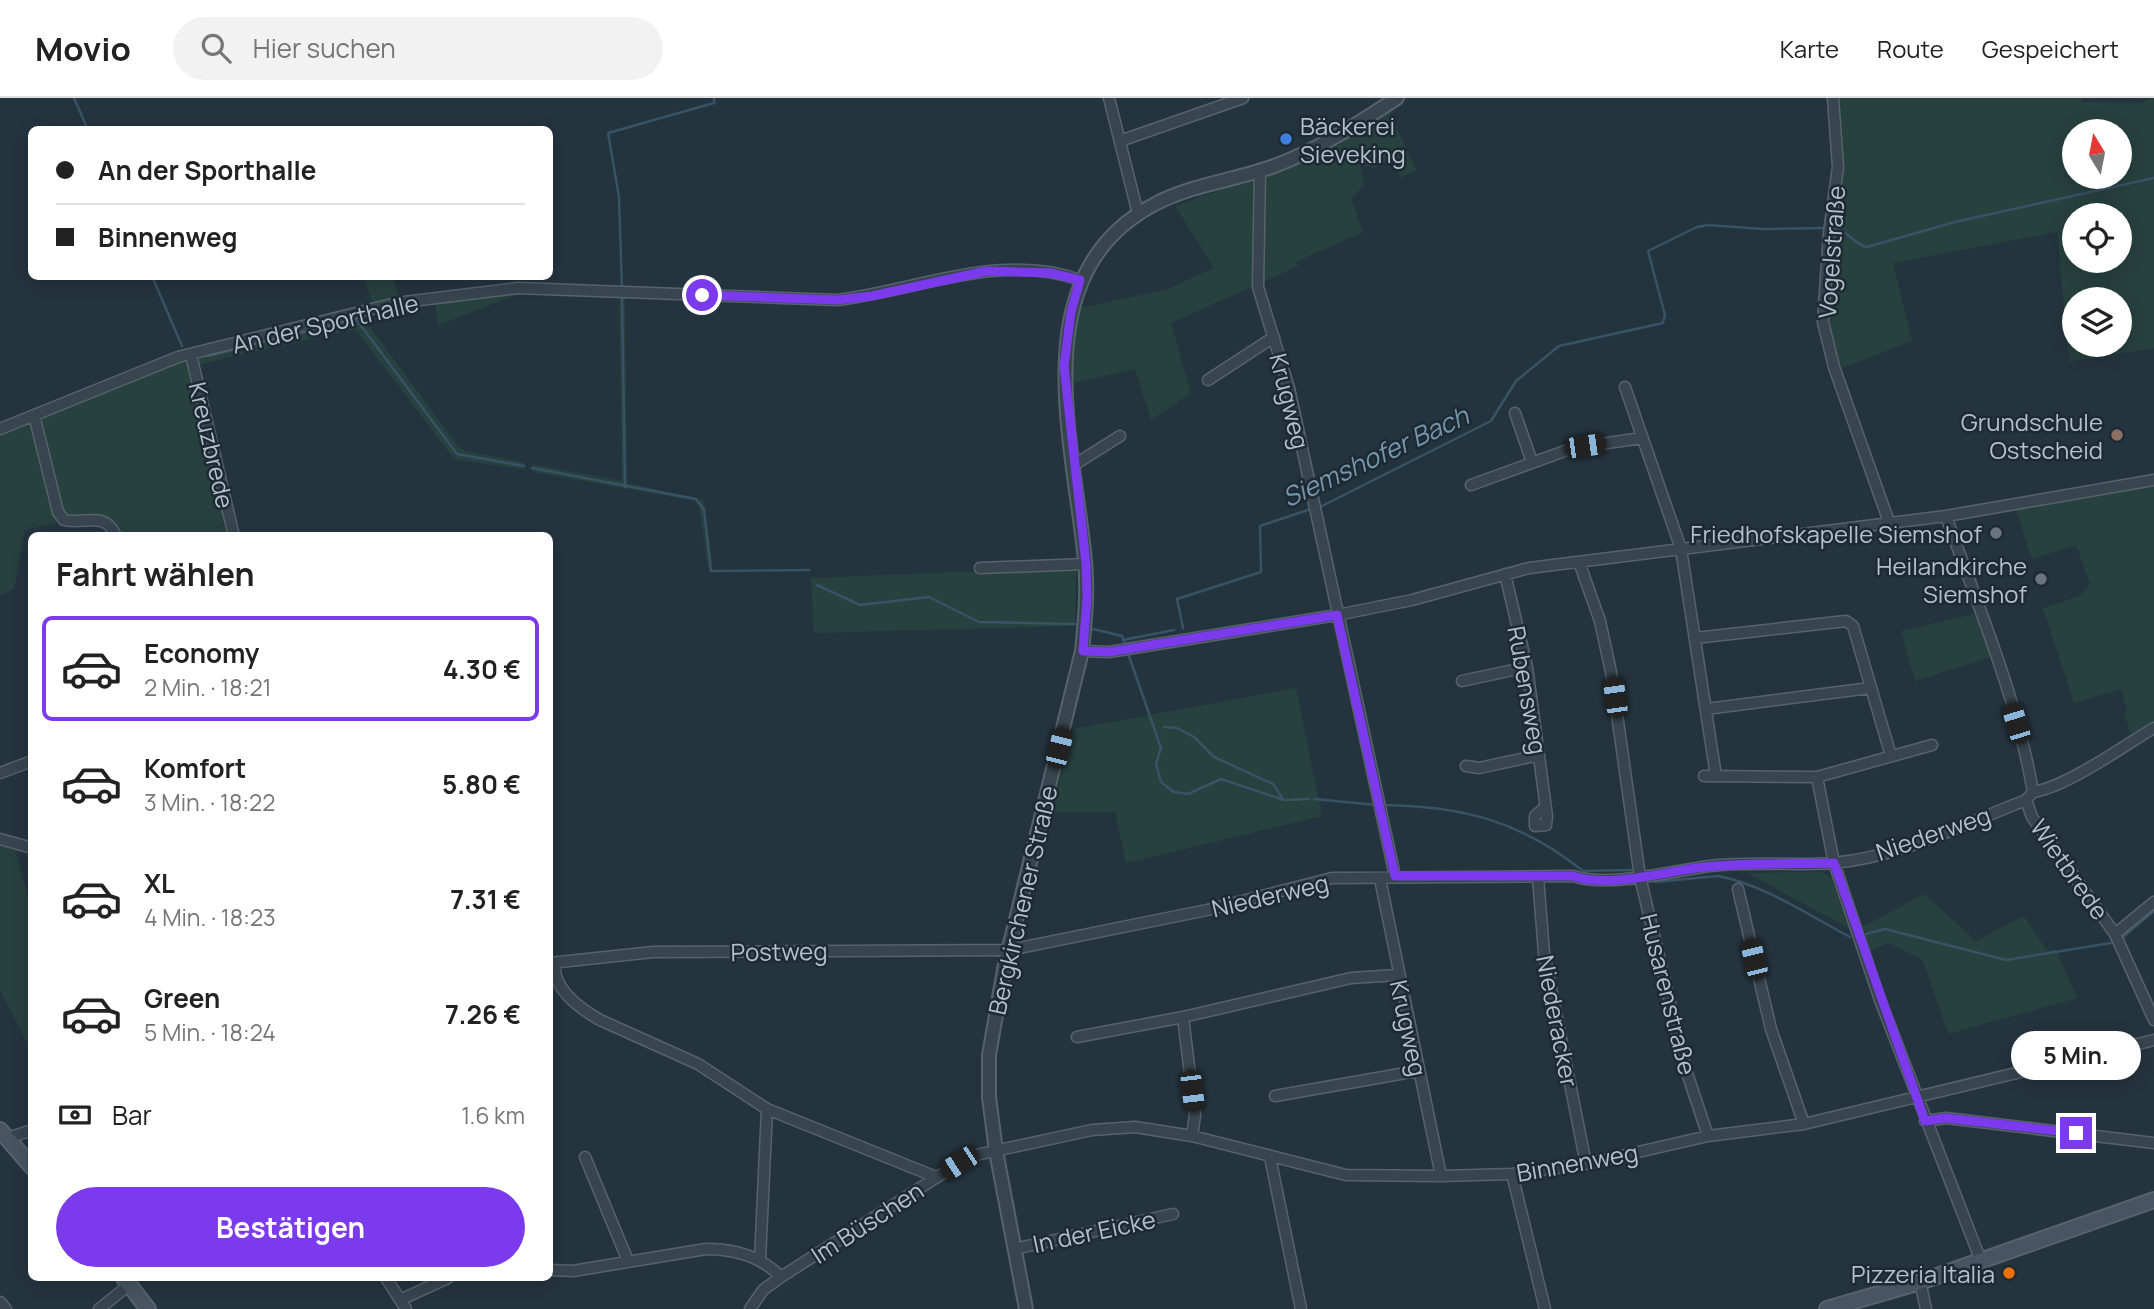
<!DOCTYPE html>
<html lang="de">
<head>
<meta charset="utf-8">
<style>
	body { margin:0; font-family:Manrope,sans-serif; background:#f2f2f2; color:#222; height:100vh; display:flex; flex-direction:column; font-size:26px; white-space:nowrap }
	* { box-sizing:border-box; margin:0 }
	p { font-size:23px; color:#767676 }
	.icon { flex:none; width:38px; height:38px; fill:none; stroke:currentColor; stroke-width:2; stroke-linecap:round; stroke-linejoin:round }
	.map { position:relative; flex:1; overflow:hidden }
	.side { position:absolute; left:28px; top:434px; width:525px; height:749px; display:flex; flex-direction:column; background:#fff; border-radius:10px; box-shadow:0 4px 18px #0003 }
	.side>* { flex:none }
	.banner { position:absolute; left:28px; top:28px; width:525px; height:154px; border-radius:10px; box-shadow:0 4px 18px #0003; display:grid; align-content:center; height:154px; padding:0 28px; background:#fff }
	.needle { width:46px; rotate:350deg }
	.tools { position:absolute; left:2062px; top:21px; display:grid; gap:14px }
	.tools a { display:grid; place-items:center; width:70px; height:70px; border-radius:50%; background:#fff; box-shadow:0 4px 18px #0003; font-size:35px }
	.end { position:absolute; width:32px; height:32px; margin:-16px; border:9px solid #7c3aed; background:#fff; box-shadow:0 0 0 4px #fff }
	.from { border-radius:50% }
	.bubble { position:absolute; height:49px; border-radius:24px; background:#fff; box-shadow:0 4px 18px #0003; font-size:23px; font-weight:700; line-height:49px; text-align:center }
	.car { position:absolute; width:21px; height:42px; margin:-21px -10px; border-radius:9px; box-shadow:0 0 5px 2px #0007; background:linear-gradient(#222 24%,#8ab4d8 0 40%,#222 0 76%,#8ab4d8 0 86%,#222 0) }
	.banner b { display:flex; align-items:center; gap:24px; height:66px; font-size:26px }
	.banner b+b { border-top:2px solid #e0e0e0 }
	.banner i { width:18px; height:18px; background:#222 }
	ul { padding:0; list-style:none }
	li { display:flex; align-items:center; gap:21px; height:105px; margin:0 14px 10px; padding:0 14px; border:4px solid transparent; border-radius:10px }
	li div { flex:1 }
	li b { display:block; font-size:26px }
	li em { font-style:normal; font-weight:700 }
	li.selected { border-color:#7c3aed }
	li>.icon { width:63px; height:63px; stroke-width:1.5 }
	h2 { padding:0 28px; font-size:32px; line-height:84px }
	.pay { display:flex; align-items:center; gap:18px; height:77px; padding:0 28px; font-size:26px }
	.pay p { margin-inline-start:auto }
	.action { display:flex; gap:14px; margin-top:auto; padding:14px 28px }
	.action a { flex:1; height:80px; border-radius:42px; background:#7c3aed; color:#fff; font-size:28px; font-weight:700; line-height:80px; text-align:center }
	header { display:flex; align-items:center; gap:42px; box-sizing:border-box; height:98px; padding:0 35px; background:#fff; border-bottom:2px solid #e0e0e0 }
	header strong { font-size:33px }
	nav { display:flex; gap:38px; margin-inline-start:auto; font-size:24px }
	.search { width:490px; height:63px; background:#f2f2f2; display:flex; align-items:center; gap:18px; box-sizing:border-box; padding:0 24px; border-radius:38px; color:#767676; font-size:26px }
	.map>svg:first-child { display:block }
	.green { fill:#27413f; fill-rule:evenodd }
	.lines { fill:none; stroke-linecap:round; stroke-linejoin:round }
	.stream { stroke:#385365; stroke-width:2.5 }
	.minor-casing { stroke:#56636c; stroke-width:13 }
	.tertiary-casing { stroke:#56636c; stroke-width:16 }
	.secondary-casing { stroke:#56636c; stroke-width:18 }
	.minor { stroke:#38454e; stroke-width:10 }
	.tertiary { stroke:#38454e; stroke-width:12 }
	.secondary { stroke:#465561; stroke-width:14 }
	.route { stroke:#7c3aed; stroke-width:9 }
	.shop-dot { fill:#3f7fe0; stroke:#1d2a33; stroke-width:2.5 }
	.education-dot { fill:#8d6e63; stroke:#1d2a33; stroke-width:2.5 }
	.worship-dot { fill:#6b7280; stroke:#1d2a33; stroke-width:2.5 }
	.food-dot { fill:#e8710a; stroke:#1d2a33; stroke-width:2.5 }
	.labels { text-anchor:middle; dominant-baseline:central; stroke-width:5; stroke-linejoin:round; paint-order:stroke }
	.poi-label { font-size:24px; fill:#b5c0c9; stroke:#1d2a33; text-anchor:end }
	.street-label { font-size:24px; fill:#b5c0c9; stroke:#1d2a33 }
	.water-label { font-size:26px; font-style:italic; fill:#7596ac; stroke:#1d2a33 }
</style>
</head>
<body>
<header>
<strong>Movio</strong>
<div class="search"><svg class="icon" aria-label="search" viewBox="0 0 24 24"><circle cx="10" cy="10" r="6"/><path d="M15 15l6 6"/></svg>Hier suchen</div>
<nav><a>Karte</a><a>Route</a><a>Gespeichert</a></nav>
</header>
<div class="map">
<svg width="2154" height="1211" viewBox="0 0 2154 1211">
	<rect width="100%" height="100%" fill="#24343e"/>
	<!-- green -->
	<path class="green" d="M1831,0h250l1,4 58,1 14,-5v250l-85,14 -12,-130 -164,31 19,78 -73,28 -10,-53 6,-149zM2074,33h45v46h-45zM2074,117h45v46h-45zM2074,201h45v46h-45z
		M1389,13l27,59 -15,8 -10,-18 -16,8 -15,-3 4,20 -13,14 12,33 -67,30 2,4 -127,57 20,70 -40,27 -16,-51 -66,15 5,-75 91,-19 49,-22 -39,-62 130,-46z
		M363,179h29l9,23 -27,5z
		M516,193v4l-78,30 -3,-24z
		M619,197h6l2,188 77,17 9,68h-5l-9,-62 -4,-5 -162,-29 -1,-8 90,17z
		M361,217l97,131 7,5 59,11 1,8 -71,-11 -99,-130 -158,36v-9z
		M179,263l11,4 41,170h-113l-4,-8 -44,-7 -45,10 -11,59 -14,6v-161z
		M2154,388v235l-23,13 -7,-21 3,-2 -6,-22 -47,14 -31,-95 37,-12 10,-12 -14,-39 -44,14 -17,-52z
		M1076,469l-1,59 -261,7 -3,-55z
		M1979,515l13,44 -77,24 -14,-50z
		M1296,590l26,128 -196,47 -11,-51h-64l22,-83z
		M0,748l15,4 16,56v145l-31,-61z
		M1822,774l9,5 18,51 -102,-55z
		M1924,796l52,47 48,-25 23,35 9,-2 21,49 -129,36 -25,-74 -34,-17 -19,7 -7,-23z"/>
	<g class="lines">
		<!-- stream -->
		<path class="stream" d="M74,0l14,32
			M1833,131c18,2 19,15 34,18l88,-25 199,-44
			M152,178l30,70
			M622,192l-3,-93 -11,-64 106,-30v-5
			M622,200l3,189
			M208,258l148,-37 101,135 67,12
			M532,370l164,31 8,11 7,61 98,-1
			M1318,410l173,-87 25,-40 43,-35 104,-23 2,-8 -17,-64 49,-24 11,-2 55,4 64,-1
			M817,487l43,20 69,-8 50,25 96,2
			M1183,530l-6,-29 84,-27 -1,-46 51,-17
			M1093,531l29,7 39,112 -5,16 5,18 13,10 14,2 33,-15 63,21 25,-1
			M1123,542l51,-10
			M1164,629l13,1 17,9 20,20 59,27 10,15
			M1314,701l63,6
			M1383,707c79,1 138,16 200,66l49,-1
			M1655,784l63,-6c47,9 90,39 132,61
			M1866,836l19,-5 121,31 105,-17
			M2123,839l31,-26"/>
		<!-- minor casing -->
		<g class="minor-casing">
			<path id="minor" d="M1109,0l29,116
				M1833,0l5,69 -9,66 -6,89 11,45 55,155
				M1120,43l123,-43
				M1260,72l-2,117 31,101 106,488
				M191,257l43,181
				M1208,282l66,-43
				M1625,289l56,162 35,227
				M1515,315l17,49
				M34,317l24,97 6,8c21,5 41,-10 52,16
				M0,331l178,-72 218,-54 122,-15 319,12c78,-9 165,-49 243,-20
				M1074,367l46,-29
				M1471,387l102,-37 69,-10
				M1946,418c32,90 71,182 87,276
				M1579,464l21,59 11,51 29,205 46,193 22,66
				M980,470l106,-4
				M1505,476l22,93 20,149 -1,9 -11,1v-10l10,-9
				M1695,540l151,-17 7,5 38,130
				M1082,553l27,1 228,-37 75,-15 117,-32 417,-52 208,-36
				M1462,583l65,-14
				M1706,611l164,-21
				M1466,668l13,2 60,-13
				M0,675l32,-12
				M1704,678l113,1 115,-32
				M1817,679l17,86 46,137 101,261
				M2033,694c34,-5 90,-46 121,-64
				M2026,702l6,17 83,117 39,86
				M0,741l32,9
				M1538,779l6,76 42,211
				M1380,781l61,297
				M1738,791l33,140 33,95
				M2115,836l39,-32
				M550,865l103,-11 356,-2 198,-40 125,-32 241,-2c37,12 98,-5 137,-10 41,-5 83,0 123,-3 68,-6 131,-39 193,-63l7,-8
				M555,865c-3,26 24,45 45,57l98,44 69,45 169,68
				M1183,919l12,98 -3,21
				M1077,939l106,-20 168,-39 46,-3
				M1275,998l142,-25
				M1925,1023l21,-3 208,25
				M8,1040l24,-8
				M585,1059l43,104
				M1270,1059l31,152
				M1512,1076l33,135
				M1014,1151l159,-35
				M760,1162l7,-151
				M550,1172l23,1 133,-22c28,0 55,7 75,28
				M386,1180l20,31
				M1920,1184l6,27
				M400,1202l48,-22
				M0,1204l6,7
				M99,1211l30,-24
				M750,1211l13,-19 18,-13 178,-114 17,-8 116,-25 43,-3 57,9 154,39 95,1 71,-2 74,-10 122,-28 96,-12 350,-84"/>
		</g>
		<!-- tertiary casing -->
		<g class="tertiary-casing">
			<path id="tertiary" d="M1026,1211l-30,-158 -7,-54v-42l16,-91 77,-313c3,-30 6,-60 3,-90 -11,-119 -64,-287 70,-357 38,-20 82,-24 122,-39 42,-16 82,-42 120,-67"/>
		</g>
		<!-- secondary casing -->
		<g class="secondary-casing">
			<path id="secondary" d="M0,1032l32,37
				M124,1180l24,31
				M1827,1211l93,-27 234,-82"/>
		</g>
		<!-- minor -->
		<use href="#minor" class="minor"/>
		<!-- tertiary -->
		<use href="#tertiary" class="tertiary"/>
		<!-- secondary -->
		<use href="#secondary" class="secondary"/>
	</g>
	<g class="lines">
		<!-- route -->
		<path class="route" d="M702,197l135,5 35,-4 115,-25 63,2 30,7 -9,32 -7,54 22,198 1,34 -4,53 26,1 228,-37 58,261h178c40,14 100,-8 143,-10 39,-3 79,-2 118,-3l91,258 21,-3 130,15"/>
	</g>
	<!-- markers -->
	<circle class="shop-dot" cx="1286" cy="41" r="7"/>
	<circle class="education-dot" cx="2117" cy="337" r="7"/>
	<g class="worship-dot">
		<circle cx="1996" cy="435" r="7"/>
		<circle cx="2041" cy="481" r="7"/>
	</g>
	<circle class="food-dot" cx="2009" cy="1175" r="7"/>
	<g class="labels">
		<!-- poi labels -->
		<g class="poi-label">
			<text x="1300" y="27" text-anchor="start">Bäckerei<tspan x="1300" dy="28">Sieveking</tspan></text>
			<text x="2103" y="323">Grundschule<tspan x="2103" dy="28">Ostscheid</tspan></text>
			<text x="1982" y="435">Friedhofskapelle Siemshof</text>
			<text x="2027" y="467">Heilandkirche<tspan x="2027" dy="28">Siemshof</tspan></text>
			<text x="1995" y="1175">Pizzeria Italia</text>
		</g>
		<!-- street labels -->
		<g class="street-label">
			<text transform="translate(1831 154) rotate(-86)">Vogelstraße</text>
			<text transform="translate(325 225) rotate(-13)">An der Sporthalle</text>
			<text transform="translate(1290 303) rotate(76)">Krugweg</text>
			<text transform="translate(212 347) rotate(77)">Kreuzbrede</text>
			<text transform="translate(1528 592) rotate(80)">Rubensweg</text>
			<text transform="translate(1933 735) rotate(-19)">Niederweg</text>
			<text transform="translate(2070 771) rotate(55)">Wietbrede</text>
			<text transform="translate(1270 797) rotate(-13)">Niederweg</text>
			<text transform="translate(1022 802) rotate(-77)">Bergkirchener Straße</text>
			<text transform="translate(779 853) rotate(-1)">Postweg</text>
			<text transform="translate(1669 896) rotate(76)">Husarenstraße</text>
			<text transform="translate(1558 923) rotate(79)">Niederacker</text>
			<text transform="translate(1409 930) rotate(78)">Krugweg</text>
			<text transform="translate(1577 1064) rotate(-10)">Binnenweg</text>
			<text transform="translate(867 1124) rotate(-33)">Im Büschen</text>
			<text transform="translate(1094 1133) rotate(-12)">In der Eicke</text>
		</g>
		<!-- water labels -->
		<g class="water-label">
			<text transform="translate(1375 358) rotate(-25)">Siemshofer Bach</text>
		</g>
	</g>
</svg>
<div class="tools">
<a><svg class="needle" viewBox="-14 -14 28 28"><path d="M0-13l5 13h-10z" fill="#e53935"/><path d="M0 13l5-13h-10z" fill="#767676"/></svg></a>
<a><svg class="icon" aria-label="locate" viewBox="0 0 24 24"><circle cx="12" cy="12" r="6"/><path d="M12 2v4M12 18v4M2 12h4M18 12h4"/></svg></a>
<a><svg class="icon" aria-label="layers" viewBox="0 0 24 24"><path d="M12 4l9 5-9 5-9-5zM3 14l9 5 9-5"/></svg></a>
</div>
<i class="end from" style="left:702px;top:197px"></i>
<i class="end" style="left:2076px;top:1035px"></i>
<div class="bubble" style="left:2011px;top:933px;width:130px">5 Min.</div>
<i class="car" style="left:1585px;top:348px;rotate:82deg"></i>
<i class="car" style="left:1615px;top:599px;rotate:352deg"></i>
<i class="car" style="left:2016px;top:625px;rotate:343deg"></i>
<i class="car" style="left:1059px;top:650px;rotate:14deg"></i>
<i class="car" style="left:1754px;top:861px;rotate:346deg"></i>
<i class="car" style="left:1192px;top:993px;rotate:173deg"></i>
<i class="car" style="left:959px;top:1065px;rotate:237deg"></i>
<div class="banner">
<b><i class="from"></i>An der Sporthalle</b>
<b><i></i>Binnenweg</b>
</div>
<section class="side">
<h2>Fahrt wählen</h2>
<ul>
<li class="selected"><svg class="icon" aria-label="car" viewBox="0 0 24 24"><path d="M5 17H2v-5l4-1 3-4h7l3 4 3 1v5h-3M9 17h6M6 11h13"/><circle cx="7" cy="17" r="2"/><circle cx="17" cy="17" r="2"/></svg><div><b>Economy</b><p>2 Min. · 18:21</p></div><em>4.30 €</em></li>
<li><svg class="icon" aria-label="car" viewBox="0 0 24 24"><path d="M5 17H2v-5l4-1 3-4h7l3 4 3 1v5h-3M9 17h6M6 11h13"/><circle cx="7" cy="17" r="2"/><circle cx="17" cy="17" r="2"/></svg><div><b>Komfort</b><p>3 Min. · 18:22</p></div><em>5.80 €</em></li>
<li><svg class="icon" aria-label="car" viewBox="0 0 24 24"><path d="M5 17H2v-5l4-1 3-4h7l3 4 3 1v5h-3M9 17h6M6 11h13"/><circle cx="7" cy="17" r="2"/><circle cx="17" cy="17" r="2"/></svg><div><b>XL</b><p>4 Min. · 18:23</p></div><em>7.31 €</em></li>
<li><svg class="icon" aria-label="car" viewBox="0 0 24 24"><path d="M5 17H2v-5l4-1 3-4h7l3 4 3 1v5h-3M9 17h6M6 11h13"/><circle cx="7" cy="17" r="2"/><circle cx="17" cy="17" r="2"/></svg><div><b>Green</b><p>5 Min. · 18:24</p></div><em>7.26 €</em></li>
</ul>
<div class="pay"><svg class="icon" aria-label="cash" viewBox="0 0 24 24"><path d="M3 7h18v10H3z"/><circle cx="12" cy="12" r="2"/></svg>Bar<p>1.6 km</p></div>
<div class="action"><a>Bestätigen</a></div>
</section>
</div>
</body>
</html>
